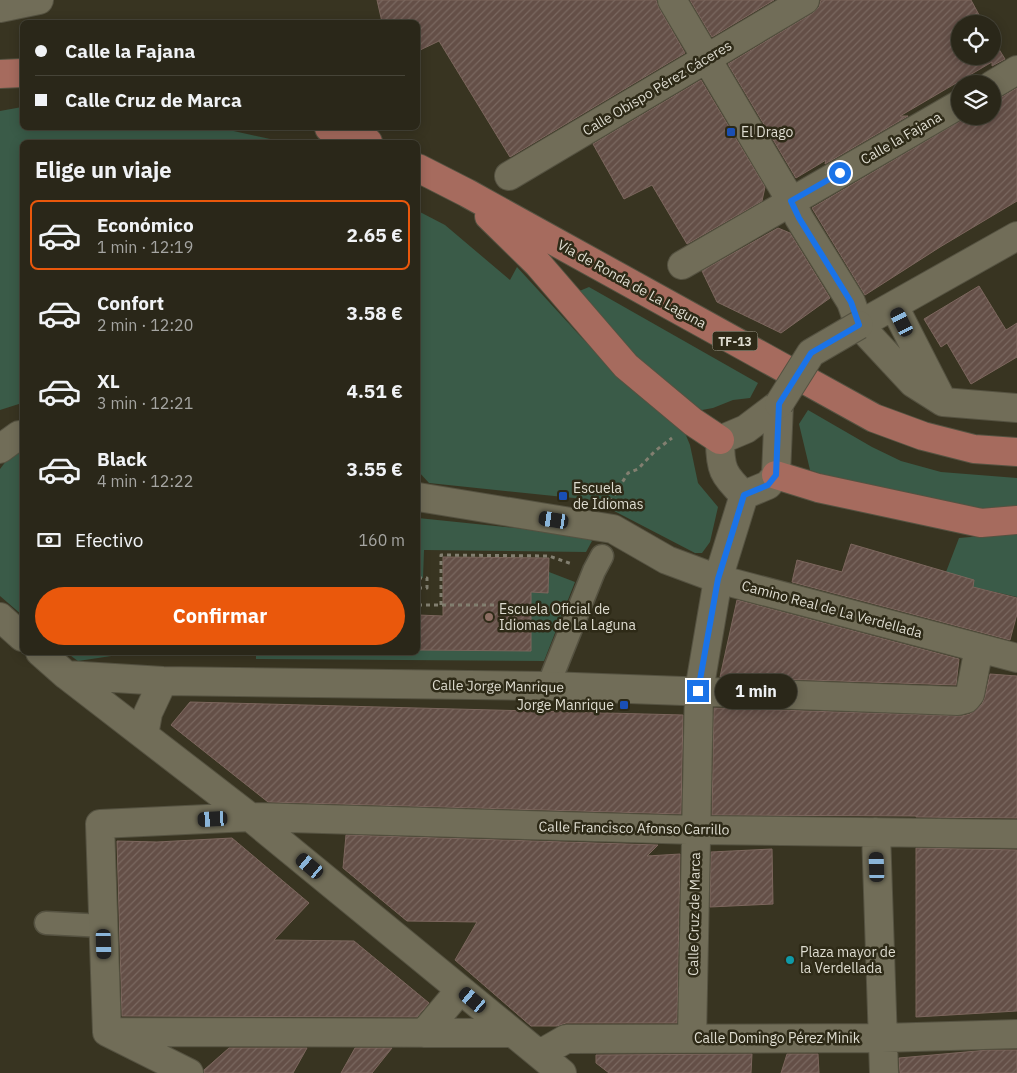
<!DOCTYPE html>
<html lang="es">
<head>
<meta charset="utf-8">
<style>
	body { margin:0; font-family:"IBM Plex Sans",sans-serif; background:#322f22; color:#f1f3f6; height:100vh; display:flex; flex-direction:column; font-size:19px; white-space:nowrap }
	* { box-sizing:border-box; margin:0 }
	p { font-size:16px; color:#a5a5a2 }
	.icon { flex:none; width:28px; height:28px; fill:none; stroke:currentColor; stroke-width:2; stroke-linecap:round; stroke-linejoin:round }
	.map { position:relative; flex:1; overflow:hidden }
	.panel { position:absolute; left:20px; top:140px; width:400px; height:515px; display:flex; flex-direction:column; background:#2a2719; border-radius:8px; box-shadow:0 2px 12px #0003,0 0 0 1px #464438 }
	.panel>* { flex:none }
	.guide { position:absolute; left:20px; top:20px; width:400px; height:110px; border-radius:8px; box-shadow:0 2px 12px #0003,0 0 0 1px #464438; display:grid; align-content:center; height:110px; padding:0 15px; background:#2a2719 }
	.fabs { position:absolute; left:951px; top:15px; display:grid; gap:10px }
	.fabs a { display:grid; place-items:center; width:50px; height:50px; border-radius:50%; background:#2a2719; box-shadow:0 2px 12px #0003,0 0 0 1px #464438; font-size:25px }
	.end { position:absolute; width:22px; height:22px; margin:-11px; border:6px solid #1a73e8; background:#fff; box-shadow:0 0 0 2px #fff }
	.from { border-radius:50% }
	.bubble { position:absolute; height:35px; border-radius:18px; background:#2a2719; box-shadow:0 2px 12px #0003,0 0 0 1px #464438; font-size:16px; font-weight:700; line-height:35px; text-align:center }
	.car { position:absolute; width:15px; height:30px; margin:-15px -8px; border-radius:6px; box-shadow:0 0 4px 1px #0007; background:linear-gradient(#222 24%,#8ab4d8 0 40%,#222 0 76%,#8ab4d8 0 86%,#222 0) }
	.guide b { display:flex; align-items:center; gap:18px; height:48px; font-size:19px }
	.guide b+b { border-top:1px solid #464438 }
	.guide i { width:12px; height:12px; background:#f1f3f6 }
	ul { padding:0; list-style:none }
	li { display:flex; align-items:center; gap:15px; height:70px; margin:0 10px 8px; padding:0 5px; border:2px solid transparent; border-radius:8px }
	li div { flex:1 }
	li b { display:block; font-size:19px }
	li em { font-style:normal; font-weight:700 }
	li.selected { border-color:#ea580c }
	li>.icon { width:45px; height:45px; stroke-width:1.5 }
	h2 { padding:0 15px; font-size:22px; line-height:60px }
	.pay { display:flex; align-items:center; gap:12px; height:55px; padding:0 15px; font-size:19px }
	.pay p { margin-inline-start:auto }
	.primary-button { display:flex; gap:10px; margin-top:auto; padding:10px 15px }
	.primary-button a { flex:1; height:58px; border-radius:30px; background:#ea580c; color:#fff; font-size:20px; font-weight:700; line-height:58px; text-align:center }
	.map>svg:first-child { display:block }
	.green { fill:#3a5b48 }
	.building { fill:url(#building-hatch); stroke:#7c665d }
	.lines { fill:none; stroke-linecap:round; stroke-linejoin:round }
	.pedestrian-casing { stroke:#555241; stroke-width:25 }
	.minor-casing { stroke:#555241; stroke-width:30 }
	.primary-casing { stroke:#555241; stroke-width:30 }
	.path { stroke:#827f70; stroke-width:3; stroke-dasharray:4 4; stroke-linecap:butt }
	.pedestrian { stroke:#716d58; stroke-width:22 }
	.minor { stroke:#716d58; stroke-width:28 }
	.primary { stroke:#a66b5e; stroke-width:28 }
	.minor-bridge-casing { stroke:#555241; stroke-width:30; stroke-linecap:butt }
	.minor-bridge { stroke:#716d58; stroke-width:28 }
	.route { stroke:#1a73e8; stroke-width:6 }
	.transit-dot { fill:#1a4fb4; stroke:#2e2a17; stroke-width:2 }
	.education-dot { fill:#8d6e63; stroke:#2e2a17; stroke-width:2 }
	.culture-dot { fill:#0f9aa8; stroke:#2e2a17; stroke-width:2 }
	.labels { text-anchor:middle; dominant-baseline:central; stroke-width:5; stroke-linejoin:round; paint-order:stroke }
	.shield { fill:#2e2a17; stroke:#aaa799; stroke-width:1 }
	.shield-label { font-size:12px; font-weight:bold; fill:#dfddd1 }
	.street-label { font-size:14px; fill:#dfddd1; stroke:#2e2a17 }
	.poi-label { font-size:14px; fill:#dfddd1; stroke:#2e2a17; text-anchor:start }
</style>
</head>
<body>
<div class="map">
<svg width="1017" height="1073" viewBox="0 0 1017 1073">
	<defs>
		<pattern id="building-hatch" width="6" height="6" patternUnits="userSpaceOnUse" patternTransform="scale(1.25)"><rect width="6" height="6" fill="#644f47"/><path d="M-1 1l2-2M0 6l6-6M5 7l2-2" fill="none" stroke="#7a6860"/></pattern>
	</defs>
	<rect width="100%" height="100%" fill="#383421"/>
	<!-- green -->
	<path class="green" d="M22,107v21h198l64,14h-262v261l-22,7v-299z
		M418,211l27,14 65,55 7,-13 65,71 51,51 52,44 5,12 8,38 20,24 -8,35 -8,11h-7l-102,-53 -164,-17 -11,-12z
		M589,287l169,96 -8,15 -17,2 -20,8 -11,2 -19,-10 -58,-53 -48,-55z
		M808,410l64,37 29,14 40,11 76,6v30l-31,1h-29l-103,-23 -44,-16 -11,-46z
		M22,449v166l-22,-19v-127l13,-17z
		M418,518l165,17 9,6 -6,11 -162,-2 -1,28h-5z
		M1017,533v64l-44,-10 -27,-15 13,-34z
		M549,572l26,10 -31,79 -288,-2v-7h162v-2l113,1v-59z
		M67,653h51v2l-40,6z"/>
	<!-- building -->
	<path class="building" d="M377,0h279l3,8 26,45 -175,104 -71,-116 -21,10v-29h-36z
		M690,0h84l-62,37z
		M821,0h150l13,24h-24v32h32v-18l13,21 -13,7v-4l-92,54h8l-83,48 1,-4 -30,18 -68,-114 85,-51 6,-6z
		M701,80l64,107 -3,14 -75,43 -35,-59 -28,14 -31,-55z
		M1017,88v113l-77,46 -75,48 -53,-87 157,-92h23v-15l8,-3z
		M778,228l12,5 40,65 -49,35 -64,-31 -15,-31z
		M979,286l27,44 11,-7v34l-46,27 -24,-41 -6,4 -17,-28z
		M851,544l123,36 -1,7 44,11v16l-7,26 -218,-58 5,-22 45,12z
		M443,557l106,1 -1,35 -17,-1v59l-113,-1v-35l25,1z
		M737,600l222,59 -3,26 -236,-8z
		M990,674l27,2v142l-101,-1v-1l-204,-1 2,-107 248,8 8,-2 12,-10 3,-7z
		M190,702l493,13 -2,99 -413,-12 -97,-77z
		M346,835l312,10 -11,11 33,-2 -3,169h-111l-9,3h-26l-76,-66 22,-38 -70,-1 -64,-53z
		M232,838l77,65 -35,37 80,1 75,62 -12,14 -295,-1 -5,-175 40,1z
		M916,848l101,2v161l-101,6z
		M772,849l1,55 -63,3 1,-55z
		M229,1048h78l-14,25h-89v-3z
		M355,1048h37l-20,25h-31z
		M988,1050h29v23h-117l-1,-15z
		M752,1054l-1,19h-142l-13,-10v-8z
		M787,1054h31l1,19h-38z"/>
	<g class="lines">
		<!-- pedestrian casing -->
		<g class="pedestrian-casing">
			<path id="pedestrian" d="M548,686l46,-115 8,-15
				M46,923l58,3"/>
		</g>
		<!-- minor casing -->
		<g class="minor-casing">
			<path id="minor" d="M672,0l119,201 8,17 52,84 8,23 54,58 30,19 74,6
				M0,8l39,-8
				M992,85l25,-15
				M509,176l296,-176
				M682,265l278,-161
				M894,306l49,96
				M859,325l158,-89
				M0,449l19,-14
				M744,495c-21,-20 -24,-26 -24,-55l26,-11 33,-25
				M744,495l24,-10 8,-10 3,-71
				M418,497l195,32 54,31 51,19 299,79
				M0,617l22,20
				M40,652l26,23 184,142 312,256
				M66,675l97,6 385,5 410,15 8,-2 4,-5 9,-46
				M144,735l4,-22 15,-32
				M876,832l8,241
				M113,1032l399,1
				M424,1033l36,-43
				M692,1038l7,-347 19,-112 26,-84
				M540,1054l26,-15 317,-1 134,-4
				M189,1073l-82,-41 -7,-208 150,-7 446,13 321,4"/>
		</g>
		<!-- primary casing -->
		<g class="primary-casing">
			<path id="primary" d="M0,74l22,-1
				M329,128l39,14
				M418,168l49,25 407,225 49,18 51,13 43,3
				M489,216l49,48 88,102 67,56 27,18
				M776,475l42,13 163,35 36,-3"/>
		</g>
		<!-- path -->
		<path class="path" d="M610,502l18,-29 10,-4 17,-18 17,-13
			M418,578h9v10h-9
			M418,605h79
			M441,605v-50l108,1 23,8"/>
		<!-- pedestrian -->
		<use href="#pedestrian" class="pedestrian"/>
		<!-- minor -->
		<use href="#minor" class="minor"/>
		<!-- primary -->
		<use href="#primary" class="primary"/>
		<!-- minor-bridge casing -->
		<g class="minor-bridge-casing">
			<path id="minor-bridge" d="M779,404l32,-51 48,-28"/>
		</g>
		<!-- minor-bridge -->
		<use href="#minor-bridge" class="minor-bridge"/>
	</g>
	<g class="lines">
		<!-- route -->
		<path class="route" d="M698,691l20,-112 26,-84 24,-10 8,-10 3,-71 32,-51 48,-28 -8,-23 -52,-84 -8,-17 49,-28"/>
	</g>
	<!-- markers -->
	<g class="transit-dot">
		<rect x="726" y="127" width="10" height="10" rx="2.5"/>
		<rect x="558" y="491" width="10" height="10" rx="2.5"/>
		<rect x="619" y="700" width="10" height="10" rx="2.5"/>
	</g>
	<circle class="education-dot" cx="489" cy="617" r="5"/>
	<circle class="culture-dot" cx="790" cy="960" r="5"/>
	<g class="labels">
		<!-- shield labels -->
		<rect class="shield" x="712.5" y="331.5" width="45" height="19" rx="4"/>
		<g class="shield-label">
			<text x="735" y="341">TF-13</text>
		</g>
		<!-- street labels -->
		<g class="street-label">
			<text transform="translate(657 88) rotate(-31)">Calle Obispo Pérez Cáceres</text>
			<text transform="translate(901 138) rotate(-30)">Calle la Fajana</text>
			<text transform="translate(632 284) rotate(29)">Vía de Ronda de La Laguna</text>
			<text transform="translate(832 609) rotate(15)">Camino Real de La Verdellada</text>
			<text transform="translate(498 686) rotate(1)">Calle Jorge Manrique</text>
			<text transform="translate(634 828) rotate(1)">Calle Francisco Afonso Carrillo</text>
			<text transform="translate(694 914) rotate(-89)">Calle Cruz de Marca</text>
			<text x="777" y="1038">Calle Domingo Pérez Minik</text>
		</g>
		<!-- poi labels -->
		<g class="poi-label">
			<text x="741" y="132">El Drago</text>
			<text x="573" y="488">Escuela<tspan x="573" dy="16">de Idiomas</tspan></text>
			<text x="499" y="609">Escuela Oficial de<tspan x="499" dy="16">Idiomas de La Laguna</tspan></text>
			<text x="614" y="705" text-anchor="end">Jorge Manrique</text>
			<text x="800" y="952">Plaza mayor de<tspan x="800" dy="16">la Verdellada</tspan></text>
		</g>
	</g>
</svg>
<div class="fabs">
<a><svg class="icon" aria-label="locate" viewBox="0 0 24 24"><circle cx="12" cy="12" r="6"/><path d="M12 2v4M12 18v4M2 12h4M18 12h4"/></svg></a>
<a><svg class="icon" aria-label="layers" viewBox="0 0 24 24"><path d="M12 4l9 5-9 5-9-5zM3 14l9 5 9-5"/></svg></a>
</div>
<i class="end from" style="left:840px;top:173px"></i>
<i class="end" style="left:698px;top:691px"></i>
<div class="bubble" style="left:715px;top:674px;width:82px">1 min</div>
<i class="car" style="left:902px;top:322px;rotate:333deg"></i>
<i class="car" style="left:554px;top:520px;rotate:279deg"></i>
<i class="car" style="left:213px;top:819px;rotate:267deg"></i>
<i class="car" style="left:310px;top:866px;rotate:310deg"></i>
<i class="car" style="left:877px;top:867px;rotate:358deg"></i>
<i class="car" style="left:104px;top:944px;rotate:178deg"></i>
<i class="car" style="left:473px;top:1000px;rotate:310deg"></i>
<div class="guide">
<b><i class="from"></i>Calle la Fajana</b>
<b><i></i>Calle Cruz de Marca</b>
</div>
<section class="panel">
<h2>Elige un viaje</h2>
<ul>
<li class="selected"><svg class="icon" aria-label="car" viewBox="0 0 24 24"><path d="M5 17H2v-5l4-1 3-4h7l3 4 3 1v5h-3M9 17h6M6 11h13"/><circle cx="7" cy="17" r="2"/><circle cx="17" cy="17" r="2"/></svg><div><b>Económico</b><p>1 min · 12:19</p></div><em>2.65 €</em></li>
<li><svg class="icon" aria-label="car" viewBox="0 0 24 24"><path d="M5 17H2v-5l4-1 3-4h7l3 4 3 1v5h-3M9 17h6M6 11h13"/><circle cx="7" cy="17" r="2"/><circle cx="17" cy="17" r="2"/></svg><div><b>Confort</b><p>2 min · 12:20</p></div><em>3.58 €</em></li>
<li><svg class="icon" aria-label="car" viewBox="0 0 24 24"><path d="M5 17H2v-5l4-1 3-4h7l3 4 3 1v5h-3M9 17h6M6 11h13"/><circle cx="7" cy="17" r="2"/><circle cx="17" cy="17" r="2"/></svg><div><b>XL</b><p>3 min · 12:21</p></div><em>4.51 €</em></li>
<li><svg class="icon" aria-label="car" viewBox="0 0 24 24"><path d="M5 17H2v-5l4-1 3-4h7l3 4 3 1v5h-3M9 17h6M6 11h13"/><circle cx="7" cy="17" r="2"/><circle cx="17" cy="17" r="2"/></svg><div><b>Black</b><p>4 min · 12:22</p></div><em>3.55 €</em></li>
</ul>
<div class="pay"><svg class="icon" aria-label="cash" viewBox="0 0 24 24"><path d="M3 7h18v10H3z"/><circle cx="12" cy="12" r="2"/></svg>Efectivo<p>160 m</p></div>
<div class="primary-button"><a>Confirmar</a></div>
</section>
</div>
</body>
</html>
